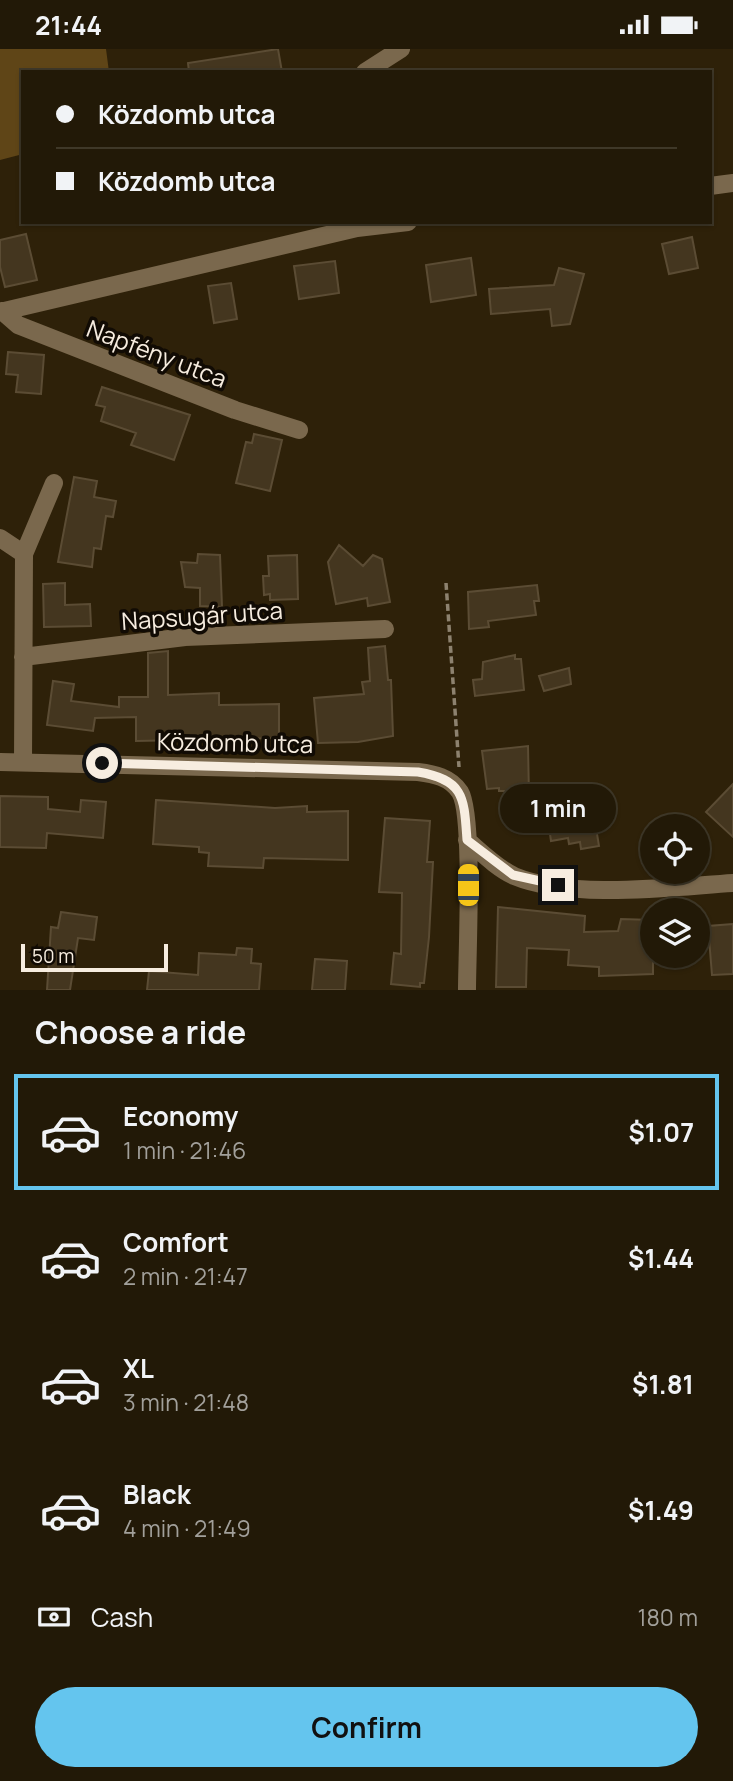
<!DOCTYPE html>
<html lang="en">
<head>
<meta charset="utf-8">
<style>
	body { margin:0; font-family:Manrope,sans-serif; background:#2e2615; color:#f1f3f6; height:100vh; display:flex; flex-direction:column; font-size:26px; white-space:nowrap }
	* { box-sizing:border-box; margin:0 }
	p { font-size:23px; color:#a2a09b }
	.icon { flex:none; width:38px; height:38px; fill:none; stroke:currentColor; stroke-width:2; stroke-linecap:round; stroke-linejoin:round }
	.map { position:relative; height:941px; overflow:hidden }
	.panel { display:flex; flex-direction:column; background:#221907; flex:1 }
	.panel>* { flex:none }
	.banner { position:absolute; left:21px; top:21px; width:691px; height:154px; border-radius:0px; box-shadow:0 2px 5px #0004,0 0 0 2px #3f3828; display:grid; align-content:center; height:154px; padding:0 35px; background:#221907 }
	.tools { position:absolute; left:640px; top:765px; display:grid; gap:14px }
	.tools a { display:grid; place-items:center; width:70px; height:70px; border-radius:50%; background:#221907; box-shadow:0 2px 5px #0004,0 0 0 2px #3f3828; font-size:35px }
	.scale { position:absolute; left:21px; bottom:18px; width:147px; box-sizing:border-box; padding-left:7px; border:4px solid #f7ede0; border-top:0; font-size:19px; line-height:24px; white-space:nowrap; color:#f7ede0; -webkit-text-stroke:5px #110b04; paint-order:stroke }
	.end { position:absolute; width:32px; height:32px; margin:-16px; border:9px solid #f7ede0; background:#111; box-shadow:0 0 0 4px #111 }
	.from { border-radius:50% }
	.bubble { position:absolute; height:49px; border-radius:24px; background:#221907; box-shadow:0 2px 5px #0004,0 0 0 2px #3f3828; font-size:23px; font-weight:700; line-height:49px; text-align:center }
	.car { position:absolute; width:21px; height:42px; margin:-21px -10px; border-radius:9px; box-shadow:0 0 5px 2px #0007; background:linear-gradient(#f5c518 24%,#345 0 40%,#f5c518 0 76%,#345 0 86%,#f5c518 0) }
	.banner b { display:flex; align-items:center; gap:24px; height:66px; font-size:26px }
	.banner b+b { border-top:2px solid #3f3828 }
	.banner i { width:18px; height:18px; background:#f1f3f6 }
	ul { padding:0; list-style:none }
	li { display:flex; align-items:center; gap:21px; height:116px; margin:0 14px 10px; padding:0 21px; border:4px solid transparent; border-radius:0px }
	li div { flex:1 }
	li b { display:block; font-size:26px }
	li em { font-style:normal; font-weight:700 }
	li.selected { border-color:#64c5ee }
	li>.icon { width:63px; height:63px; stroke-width:1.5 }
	h2 { padding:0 35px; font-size:32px; line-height:84px }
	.pay { display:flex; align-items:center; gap:18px; height:77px; padding:0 35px; font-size:26px }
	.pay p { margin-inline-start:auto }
	.button { display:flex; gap:14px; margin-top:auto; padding:14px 35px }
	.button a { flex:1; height:80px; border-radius:42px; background:#64c5ee; color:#111; font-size:28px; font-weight:700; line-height:80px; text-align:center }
	.status { display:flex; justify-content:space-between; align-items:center; height:49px; padding:0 35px; background:#221907; direction:ltr }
	.status svg { height:19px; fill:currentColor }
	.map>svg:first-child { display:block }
	.green { fill:#5f4517 }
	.building { fill:#44361f; stroke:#5b4c34; stroke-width:2 }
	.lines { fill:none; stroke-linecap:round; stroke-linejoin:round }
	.path { stroke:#8d826f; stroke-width:3.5; stroke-dasharray:7 3.5; stroke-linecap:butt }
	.minor { stroke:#7a684d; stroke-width:18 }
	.route { stroke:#f7ede0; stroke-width:9 }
	.labels { text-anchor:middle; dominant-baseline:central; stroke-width:7; stroke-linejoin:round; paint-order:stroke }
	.street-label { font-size:24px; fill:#f7ede0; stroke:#110b04 }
</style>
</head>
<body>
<div class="status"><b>21:44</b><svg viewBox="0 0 49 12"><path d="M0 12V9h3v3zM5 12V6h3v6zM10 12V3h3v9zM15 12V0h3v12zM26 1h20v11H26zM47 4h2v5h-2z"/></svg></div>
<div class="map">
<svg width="733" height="941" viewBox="0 0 733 941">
	<rect width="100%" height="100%" fill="#2e2109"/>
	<!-- green -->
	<path class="green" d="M0,0h106l3,23h-86v82l-23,6z"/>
	<!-- building -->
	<path class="building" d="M278,0l4,23h-93l-1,-9z
		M26,185l11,46 -32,7 -5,-20v-27z
		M692,188l6,31 -29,6 -7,-30z
		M471,209l5,37 -45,7 -5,-37z
		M335,212l4,32 -40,6 -5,-33z
		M559,219l25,6 -14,50 -18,2 -2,-17 -59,5 -2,-25 65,-4z
		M231,234l6,36 -23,4 -6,-37z
		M8,303l36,3 -3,39 -25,-2 2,-17 -12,-1z
		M102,338l88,28 -16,45 -43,-15 5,-12 -35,-12 4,-14 -9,-2z
		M254,385l28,6 -12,51 -34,-8 10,-41 6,1z
		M74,428l23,4 -3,16 22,4 -3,16 -7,-1 -5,33 -7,-1 -2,19 -34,-5z
		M339,496l24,21 10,-11 9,4 8,43 -22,4 -1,-8 -31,6 -8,-42z
		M198,505l22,1 2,52 -22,-1v-18l-15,-1 -4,-25 16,1z
		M297,506l1,44 -28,1v-6l-6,1 -1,-19h6l-1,-20z
		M65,534v22l25,-1 1,22 -47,1 -1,-43z
		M537,536l2,16h-5l2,14 -48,6 1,6 -20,2 -1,-37z
		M385,597l3,34h3l2,56 -35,6 -40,1 -4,-45 50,-4 -2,-12 8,-1 -2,-33z
		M168,602v44l51,-2v12l60,-1v34l-143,3v-24l-41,1 -2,13 -46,-6 6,-44 21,3 -3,17 48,6v-10h29v-44z
		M515,606v4h6l3,31 -49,6 -2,-16 9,-1 1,-17z
		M569,619l2,16 -27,7 -5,-15z
		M528,697l1,50 -16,1v-6h-14v-3l-12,1 -5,-38z
		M733,735v53l-27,-25z
		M589,736l10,61 -18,3 -1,-7 -11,2 -1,-6 -17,3 -7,-49z
		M0,747l48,1v12l32,3 1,-12 25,2 -3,36 -56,-5 -1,15 -46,-1z
		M156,751l119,8 32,-2v6l41,-1v49l-84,-2 -1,10 -55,-2 1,-13 -10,-1v-5l-46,-3z
		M385,769l45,3 -3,41h6l-4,75 -5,46h-4v4l-29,-3 3,-31 7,1 1,-61 -23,-1z
		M498,858l87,9 -1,16 34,-1 3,-12 32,1v54l-54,2v-9l-31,-2 1,-15 -42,-2 -1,39h-30z
		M61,863l36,5 -3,23 -16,-2 -8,52h-23l4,-63 7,1z
		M733,875v50l-21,1 -4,-49z
		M237,899l15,1 -1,14 10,1 -2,26h-112l2,-19 49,4 1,-22 37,2z
		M315,910l32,2 -2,29h-33z"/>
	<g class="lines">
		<!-- path -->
		<path class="path" d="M446,534l13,184"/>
		<!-- minor -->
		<path class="minor" d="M365,23l36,-23
			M710,137l23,-3
			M2,262l16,14 217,85 64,20
			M0,263l357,-84 51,-6
			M0,489l24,16
			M23,608l162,-20 200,-8
			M23,712l1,-207 30,-71
			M0,713l418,10c16,2 32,5 42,20 14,23 7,163 7,198
			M467,791c15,13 30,28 47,36 58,24 157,11 219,7"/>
	</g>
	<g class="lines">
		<!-- route -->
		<path class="route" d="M102,714l316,9c47,8 46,26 49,68l46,35 45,10"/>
	</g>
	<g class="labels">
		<!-- street labels -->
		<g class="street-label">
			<text transform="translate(157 304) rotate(21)">Napfény utca</text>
			<text transform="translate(202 566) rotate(-4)">Napsugár utca</text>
			<text transform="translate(235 693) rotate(1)">Közdomb utca</text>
		</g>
	</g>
</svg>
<div class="tools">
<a><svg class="icon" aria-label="locate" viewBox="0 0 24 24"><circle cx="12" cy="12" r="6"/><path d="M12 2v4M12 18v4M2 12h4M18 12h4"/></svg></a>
<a><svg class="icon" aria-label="layers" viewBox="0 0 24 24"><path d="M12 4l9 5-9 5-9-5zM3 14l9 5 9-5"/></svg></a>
</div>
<div class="scale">50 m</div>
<i class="end from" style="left:102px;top:714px"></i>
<i class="end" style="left:558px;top:836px"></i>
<div class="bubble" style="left:500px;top:735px;width:116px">1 min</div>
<i class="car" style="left:468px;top:836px;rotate:0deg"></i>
<div class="banner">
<b><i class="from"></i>Közdomb utca</b>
<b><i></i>Közdomb utca</b>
</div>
</div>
<section class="panel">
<h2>Choose a ride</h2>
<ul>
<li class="selected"><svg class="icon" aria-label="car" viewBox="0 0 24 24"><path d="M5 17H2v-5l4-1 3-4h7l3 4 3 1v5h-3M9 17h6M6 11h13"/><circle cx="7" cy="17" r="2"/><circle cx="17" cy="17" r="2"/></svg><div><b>Economy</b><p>1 min · 21:46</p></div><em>$1.07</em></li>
<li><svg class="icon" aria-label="car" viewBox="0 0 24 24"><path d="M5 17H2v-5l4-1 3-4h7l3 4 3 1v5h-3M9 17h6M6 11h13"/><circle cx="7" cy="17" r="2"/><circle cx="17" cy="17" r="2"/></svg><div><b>Comfort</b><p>2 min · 21:47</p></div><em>$1.44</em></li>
<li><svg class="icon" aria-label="car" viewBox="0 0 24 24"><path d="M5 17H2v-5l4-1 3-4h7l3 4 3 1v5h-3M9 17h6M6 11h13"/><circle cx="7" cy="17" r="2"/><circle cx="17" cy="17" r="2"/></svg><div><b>XL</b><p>3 min · 21:48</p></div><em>$1.81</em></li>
<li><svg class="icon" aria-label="car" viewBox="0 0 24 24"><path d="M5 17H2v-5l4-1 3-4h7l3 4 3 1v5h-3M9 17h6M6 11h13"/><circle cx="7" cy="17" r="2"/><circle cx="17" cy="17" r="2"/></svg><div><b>Black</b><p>4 min · 21:49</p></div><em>$1.49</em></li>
</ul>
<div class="pay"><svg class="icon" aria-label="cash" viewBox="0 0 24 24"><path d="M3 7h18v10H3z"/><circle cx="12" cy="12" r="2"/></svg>Cash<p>180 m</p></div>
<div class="button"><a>Confirm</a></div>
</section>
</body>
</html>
